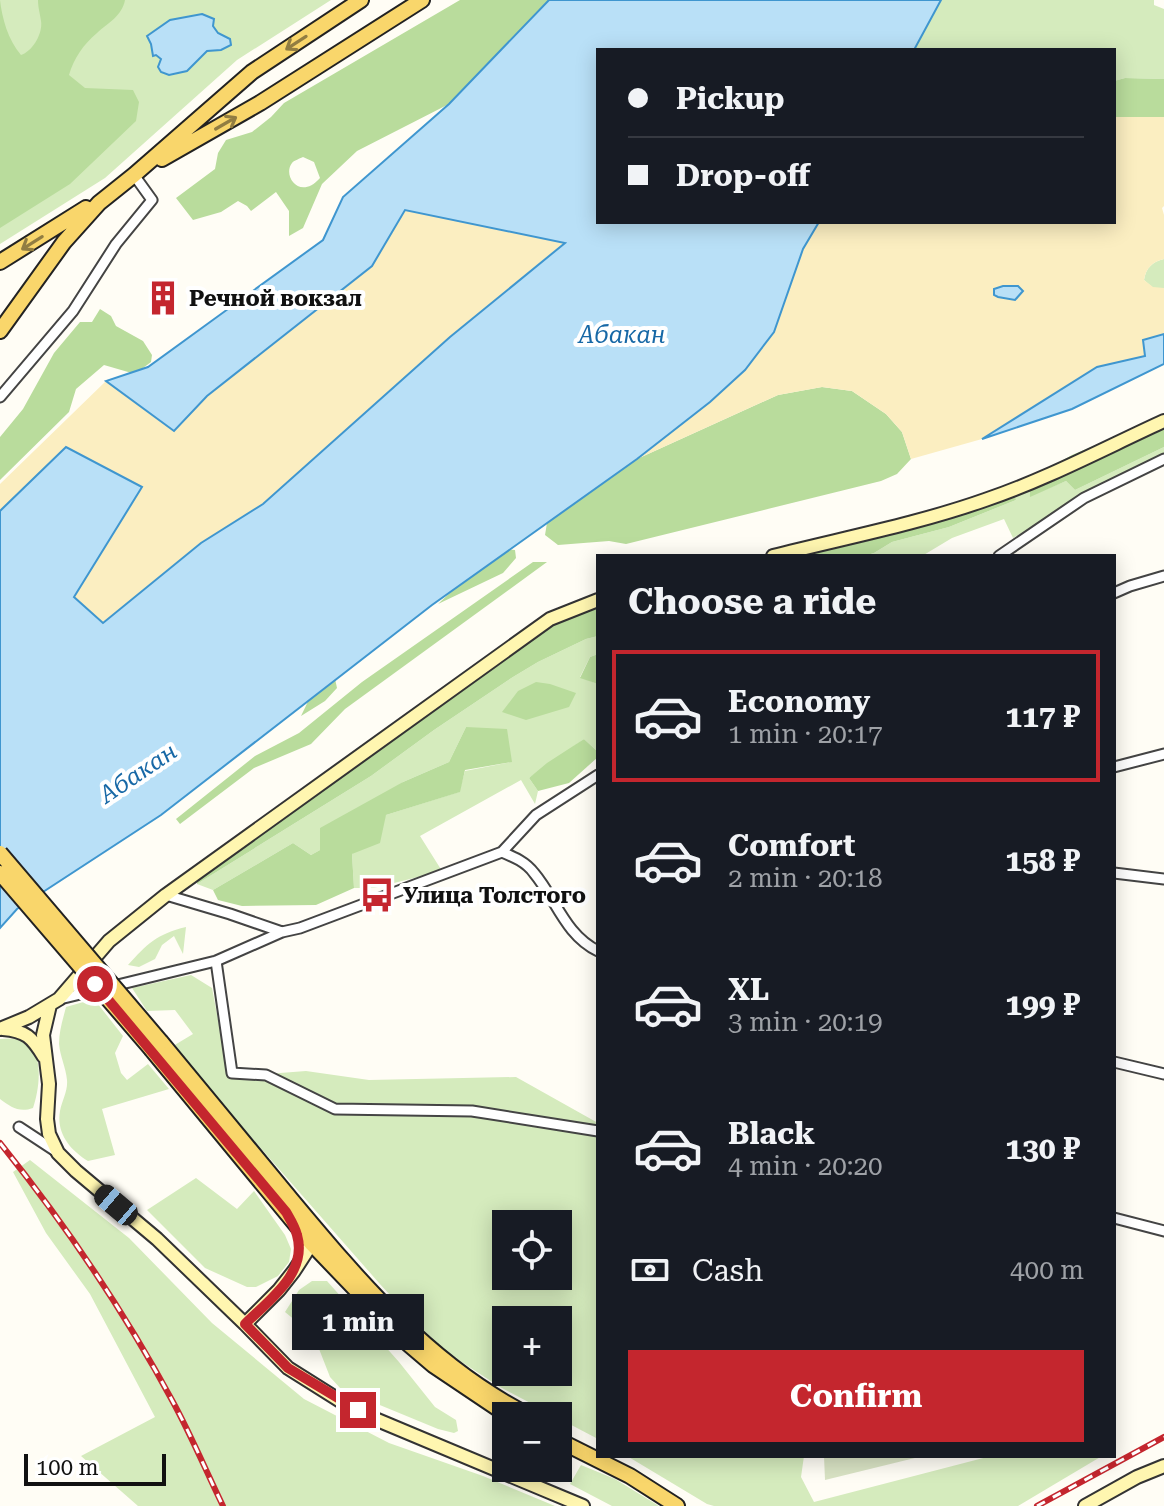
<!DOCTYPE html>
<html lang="en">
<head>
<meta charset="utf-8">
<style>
	body { margin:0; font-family:"Roboto Serif",serif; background:#242831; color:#f1f3f6; height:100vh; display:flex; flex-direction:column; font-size:30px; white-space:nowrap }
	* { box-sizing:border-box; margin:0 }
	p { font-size:26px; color:#9ea1a6 }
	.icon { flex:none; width:44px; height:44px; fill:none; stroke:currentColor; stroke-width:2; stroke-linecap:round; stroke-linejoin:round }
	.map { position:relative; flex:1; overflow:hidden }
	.details { position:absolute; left:596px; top:554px; width:520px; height:904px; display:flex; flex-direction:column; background:#171b24; border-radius:0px; box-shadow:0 4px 20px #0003 }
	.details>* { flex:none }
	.banner { position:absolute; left:596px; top:48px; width:520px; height:176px; border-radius:0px; box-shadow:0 4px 20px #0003; display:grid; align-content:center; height:176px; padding:0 32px; background:#171b24 }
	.controls { position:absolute; left:492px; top:1210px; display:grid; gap:16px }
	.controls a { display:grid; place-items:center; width:80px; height:80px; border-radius:0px; background:#171b24; box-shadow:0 4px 20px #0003; font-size:40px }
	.scale { position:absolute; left:24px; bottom:20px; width:142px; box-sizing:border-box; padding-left:8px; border:4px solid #111; border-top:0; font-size:22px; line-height:28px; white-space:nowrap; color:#111; -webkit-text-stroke:6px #fff; paint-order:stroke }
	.end { position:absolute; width:36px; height:36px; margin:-18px; border:10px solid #c4262e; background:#fff; box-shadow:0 0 0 4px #fff }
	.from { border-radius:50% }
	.bubble { position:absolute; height:56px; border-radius:0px; background:#171b24; box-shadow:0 4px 20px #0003; font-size:26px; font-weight:700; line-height:56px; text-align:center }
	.car { position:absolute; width:24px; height:48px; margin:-24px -12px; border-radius:10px; box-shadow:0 0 6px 2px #0007; background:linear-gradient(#222 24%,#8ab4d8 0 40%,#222 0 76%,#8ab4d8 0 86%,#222 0) }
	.banner b { display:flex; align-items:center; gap:28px; height:76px; font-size:30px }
	.banner b+b { border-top:2px solid #363941 }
	.banner i { width:20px; height:20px; background:#f1f3f6 }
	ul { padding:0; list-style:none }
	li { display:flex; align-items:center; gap:24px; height:132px; margin:0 16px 12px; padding:0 16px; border:4px solid transparent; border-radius:0px }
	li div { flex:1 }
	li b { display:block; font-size:30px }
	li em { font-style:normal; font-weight:700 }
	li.active { border-color:#c4262e }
	li>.icon { width:72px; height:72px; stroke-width:1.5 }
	h2 { padding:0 32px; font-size:36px; line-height:96px }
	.pay { display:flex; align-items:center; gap:20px; height:88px; padding:0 32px; font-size:30px }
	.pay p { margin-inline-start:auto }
	.primary-button { display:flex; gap:16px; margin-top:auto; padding:16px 32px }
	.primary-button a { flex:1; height:92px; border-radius:0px; background:#c4262e; color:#fff; font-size:32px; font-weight:700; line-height:92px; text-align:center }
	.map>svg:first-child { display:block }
	.green { fill:#d5ebbd; fill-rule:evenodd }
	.forest { fill:#b9dc9c; fill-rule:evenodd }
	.sand { fill:#fbeec1 }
	.cemetery { fill:#d9e3c4 }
	.water { fill:#b9e0f7; stroke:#3f96cf; stroke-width:2 }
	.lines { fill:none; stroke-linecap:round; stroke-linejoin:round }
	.street-casing { stroke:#444; stroke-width:13 }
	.secondary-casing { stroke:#333; stroke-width:16 }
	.primary-casing { stroke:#222; stroke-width:18 }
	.street { stroke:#fff; stroke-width:9 }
	.secondary { stroke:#fff6b0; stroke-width:12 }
	.primary { stroke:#f9d66b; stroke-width:14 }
	.rail-casing { stroke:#c4262e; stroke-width:6 }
	.rail { stroke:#fff; stroke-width:3; stroke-dasharray:9; stroke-linecap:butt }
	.primary-bridge-casing { stroke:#222; stroke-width:18; stroke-linecap:butt }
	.primary-bridge { stroke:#f9d66b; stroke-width:14 }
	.oneway { stroke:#917d42 }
	.route { stroke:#c4262e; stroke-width:10 }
	.labels { text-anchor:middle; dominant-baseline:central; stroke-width:8; stroke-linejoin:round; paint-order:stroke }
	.poi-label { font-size:22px; font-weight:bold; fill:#111; stroke:#fff; text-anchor:start }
	.water-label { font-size:24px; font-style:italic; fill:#1768a6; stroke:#fff }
</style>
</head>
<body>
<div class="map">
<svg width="1164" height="1506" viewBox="0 0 1164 1506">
	<rect width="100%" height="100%" fill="#fffdf5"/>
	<!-- green -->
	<path class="green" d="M0,0h331l-94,60 -132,118 -105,66z
		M941,0h213v5l10,4v70l-39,-1 -11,3v-31h-200z
		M1164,259v29h-11l-9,-8c2,-12 8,-18 20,-21z
		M1164,447v7l-46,23 -105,61 -9,-19 -52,19 -30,18h-58l10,-3 18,-11 57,-15 67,-27 -3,-13 16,-8 1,17 36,-15 9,9z
		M598,636v18l-8,3 -10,20 18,7v68l-14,-13 -55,39 9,13 -3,13 -14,-24 -101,56 22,35 -68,17h-20l-2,-34 34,-39 73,-23 6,-21 46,-9 -45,-35 -17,35 -46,20 -83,68 -9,5 -18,-12 -80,47 -16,-6 174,-108 63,-46 79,-53 25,-15 48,-23z
		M186,927l-3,27 -9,-18 -12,9 -7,14 -16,8 -11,-2c19,-21 29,-31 58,-38z
		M191,975l21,13 17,89 77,-6 63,9 147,-3 82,46v316l-40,-21v-2h-3l-55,-29 -63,-41 -58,-63 -149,-170 -57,-67 20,-12 -18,-24 -28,1 -15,-23zM506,1224h52v52h-52zM506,1320h52v52h-52z
		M94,999l29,37 -8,17 6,20 6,7 21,-16 21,25 -67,20 13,46 -27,6c-18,-11 -32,-28 -28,-50 2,-11 8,-20 7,-31 -1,-12 -7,-24 -8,-36 0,-13 4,-25 7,-37z
		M0,1039c8,-1 18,-1 25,3 20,11 14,49 8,66 -14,5 -22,-1 -33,-9z
		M30,1160l99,78 83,85 92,76 85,44 94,33 72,30h-417l-57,-50 74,-39 -65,-123 -44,-61 -33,-61z
		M196,1178l41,31 17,-18 31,44 6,14 -2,13 -11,14 -22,11h-9l-42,-19 -58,-58z
		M312,1281h15l72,81 36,45 21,13 2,11 -4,2 -16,-4 -97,-40 -11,-12 -16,-41 -29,-24 14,-22z
		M627,1456h177l-3,21 13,25 177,-46h111l-84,50h-304l-7,-2z
		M581,1465l34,14 44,27h-47l-42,-22z"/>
	<!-- forest -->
	<path class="forest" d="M0,0c2,18 8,40 21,55 12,-4 22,-22 20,-34 -1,-8 -3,-13 -3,-21h87c-3,16 -16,22 -28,33 -14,12 -23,25 -28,42l16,13 48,2 6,12 -3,19 -66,63 -70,44z
		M460,0h89l-100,104 -92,47 -35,33 -19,44 -14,8v-25l-13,-19 -25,19 -4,-5 -9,-5 -17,11 -28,8 -17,-22 39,-29 3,-16 8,-13 26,-8 19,-15 13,-14zM303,157l11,5 6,16c-20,23 -38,-2 -28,-15 1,-2 9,-5 11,-6z
		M1125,78l39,1v38h-50v-36z
		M100,309l11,7 5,10 27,15 9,14 -1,7 -16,12 -31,-9 -28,24 -7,23 -69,68v-43l23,-28 31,-56 26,-31h12z
		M822,387l30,4 34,23 16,18 9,27 -14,15 -16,7 -255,63 -17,-3 -51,4 -13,-10 2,-12 90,-64 141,-64z
		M1164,416v31l-89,43 -9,-9 -36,16 -1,-18 43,-24z
		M1013,487l3,13 -67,27 -57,15 -18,11 -10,3h-97l33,-14 49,-5z
		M507,549l8,1 1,8 -13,15 -65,31 45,-42z
		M533,562h14l-202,147 -34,35 -57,24 -74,56 -4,-5 79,-63 44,-23 63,-51z
		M598,599v37l-12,3 -48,23 -25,15 -79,53 -63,46 -174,108v-20l112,-79 226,-149 38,-33z
		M598,654v30l-18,-6 10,-21z
		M334,674l3,14 -12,13 -24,15 14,-29z
		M536,682l14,2 26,9 -7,14 -43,13 -24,-8 16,-21z
		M466,727l41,2 5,33 -47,8 -5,22 -74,23 -6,28 -28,11 2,34 -38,17 -74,1 -24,-6 -5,-10 80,-47 18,12 9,-5v-22l83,-46 46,-20z
		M584,739l14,13v5l-29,26 -31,8 -9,-13 18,-15z"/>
	<!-- sand -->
	<path class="sand" d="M1114,117h50v89l-2,2 2,7v44c-12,3 -18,9 -20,21l9,7 11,1v46l-21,6 2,16 -48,11 -115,72 -71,20 -9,-27 -16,-18 -34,-23 -30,-4 -44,8 -141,64 73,-57 35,-32 29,-38 29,-83 16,-27h295z
		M405,210l160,32 -115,95 -187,167 -62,39 -98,80 -29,-26 68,-110 -76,-40 -66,64v-27l106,-103 68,49 33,-34 165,-130z"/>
	<!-- cemetery -->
	<path class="cemetery" d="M824,1456h99l-98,24z"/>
	<!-- water -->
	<path class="water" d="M549,0h392l-27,50h-316v172h221l-16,27 -29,83 -29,38 -35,32 -73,57 -205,146 -271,210 -144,94 -17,19v-417l66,-64 76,40 -68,110 29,26 98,-80 62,-39 187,-167 115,-94 -160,-33 -33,56 -165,130 -33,35 -68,-50 42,-14 175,-127 20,-43 106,-93z
		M202,14l12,5 -1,7 5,7 12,6 1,6 -10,5 -14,1 -20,20 -18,4 -8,-3 -3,-5 3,-8 -5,-4 -3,1 -2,-12 -4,-8 23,-16z
		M1003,286h15l5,5 -8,9 -17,-3 -4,-2v-6z
		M1164,334v30l-92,45 -90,30 115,-72 48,-11 -2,-16z"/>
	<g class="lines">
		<!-- street casing -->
		<g class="street-casing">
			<path id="street" d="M0,397l73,-86 43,-67 36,-44 -18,-25
				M999,556l85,-58 80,-39
				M1114,593l16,-7 34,-10
				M1114,767l50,-13
				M502,852c12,5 24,10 32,21 22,26 31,62 64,78
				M1114,873l50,6
				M166,895l64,19 52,18 18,-4 202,-76 34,-37 62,-40
				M216,961l16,112 34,2 69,34 137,2 126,20
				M60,999l156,-38 66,-29
				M1114,1062l50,12
				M19,1127l38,25
				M1114,1218l50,13"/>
		</g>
		<!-- secondary casing -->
		<g class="secondary-casing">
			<path id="secondary" d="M773,556c71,-18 144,-32 212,-56 62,-21 120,-52 179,-79
				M50,1005l-7,30 6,49 -2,35 2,15 9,19 18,18 81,68 88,85 43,44 54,34 33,17 208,87
				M0,1029l29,-12 30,-18 50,-58 57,-46 384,-276 48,-19
				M3,1029c23,2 29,8 41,28
				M245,1324l34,-34 15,-19 22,-34
				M1085,1506l52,-29 27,-11"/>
		</g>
		<!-- primary casing -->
		<g class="primary-casing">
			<path id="primary" d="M162,159l98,-56 162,-103
				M0,262l86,-54
				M0,331l64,-89 35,-39 35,-28 118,-103 109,-72
				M161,1042c41,50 83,100 124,150 71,85 143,173 245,224
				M152,1050l160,194 94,98 27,23 64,43
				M558,1440l72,36 47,30"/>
		</g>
		<!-- street -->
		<use href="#street" class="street"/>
		<!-- secondary -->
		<use href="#secondary" class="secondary"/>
		<!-- primary -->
		<use href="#primary" class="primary"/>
		<!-- rail casing -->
		<g class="rail-casing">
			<path id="rail" d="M0,1143c65,81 124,168 173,259 18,33 33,69 50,104
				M1037,1506l127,-69"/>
		</g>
		<!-- rail -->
		<use href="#rail" class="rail"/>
		<!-- primary-bridge casing -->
		<g class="primary-bridge-casing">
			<path id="primary-bridge" d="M0,853l161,189
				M0,873l152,177"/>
		</g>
		<!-- primary-bridge -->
		<use href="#primary-bridge" class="primary-bridge"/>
	</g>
	<!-- one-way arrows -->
	<defs><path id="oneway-shaft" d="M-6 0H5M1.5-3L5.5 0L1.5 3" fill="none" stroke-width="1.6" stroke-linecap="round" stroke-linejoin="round" transform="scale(2)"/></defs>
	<g class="oneway">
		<use href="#oneway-shaft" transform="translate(296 43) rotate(147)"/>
		<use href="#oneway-shaft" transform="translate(226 123) rotate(-30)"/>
		<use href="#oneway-shaft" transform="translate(32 243) rotate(148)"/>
	</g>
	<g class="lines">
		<!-- route -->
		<path class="route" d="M95,984l191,228c4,7 9,15 11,23 11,38 -28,65 -52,89l43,44 70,42"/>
	</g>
	<!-- icons -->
	<defs>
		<g id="building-bare" transform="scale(2.76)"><path d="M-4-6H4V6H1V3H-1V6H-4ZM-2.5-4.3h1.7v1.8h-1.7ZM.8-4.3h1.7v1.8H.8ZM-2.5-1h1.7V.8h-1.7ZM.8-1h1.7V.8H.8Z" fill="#c4262e" stroke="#fff" stroke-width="2.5" paint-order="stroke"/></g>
		<g id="bus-bare" transform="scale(2.76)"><path d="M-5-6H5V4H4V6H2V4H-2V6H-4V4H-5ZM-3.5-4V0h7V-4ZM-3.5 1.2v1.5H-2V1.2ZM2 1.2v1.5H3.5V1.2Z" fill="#c4262e" stroke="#fff" stroke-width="2.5" paint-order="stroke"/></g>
	</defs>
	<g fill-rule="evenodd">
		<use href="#building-bare" x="163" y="298"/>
		<use href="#bus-bare" x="377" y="895"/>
	</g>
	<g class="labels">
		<!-- poi labels -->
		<g class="poi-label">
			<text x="189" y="298">Речной вокзал</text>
			<text x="403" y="895">Улица Толстого</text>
		</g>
		<!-- water labels -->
		<g class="water-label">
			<text x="622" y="335">Абакан</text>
			<text transform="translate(138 773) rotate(-34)">Абакан</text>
		</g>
	</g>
</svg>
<div class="controls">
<a><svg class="icon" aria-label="locate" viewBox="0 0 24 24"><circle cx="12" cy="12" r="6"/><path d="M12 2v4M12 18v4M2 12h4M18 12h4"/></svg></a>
<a>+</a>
<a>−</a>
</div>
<div class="scale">100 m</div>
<i class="end from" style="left:95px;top:984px"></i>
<i class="end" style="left:358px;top:1410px"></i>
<div class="bubble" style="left:292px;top:1294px;width:132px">1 min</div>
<i class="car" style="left:116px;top:1205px;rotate:310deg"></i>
<div class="banner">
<b><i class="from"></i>Pickup</b>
<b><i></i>Drop-off</b>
</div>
<section class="details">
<h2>Choose a ride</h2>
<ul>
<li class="active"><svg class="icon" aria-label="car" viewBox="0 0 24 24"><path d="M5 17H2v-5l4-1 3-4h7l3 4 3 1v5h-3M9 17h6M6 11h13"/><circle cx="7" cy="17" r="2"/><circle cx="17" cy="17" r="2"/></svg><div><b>Economy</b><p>1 min · 20:17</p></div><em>117 ₽</em></li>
<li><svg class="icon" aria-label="car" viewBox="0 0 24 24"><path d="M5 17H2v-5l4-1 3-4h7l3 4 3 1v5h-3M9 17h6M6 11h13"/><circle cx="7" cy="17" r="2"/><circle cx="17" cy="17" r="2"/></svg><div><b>Comfort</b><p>2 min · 20:18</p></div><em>158 ₽</em></li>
<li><svg class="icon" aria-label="car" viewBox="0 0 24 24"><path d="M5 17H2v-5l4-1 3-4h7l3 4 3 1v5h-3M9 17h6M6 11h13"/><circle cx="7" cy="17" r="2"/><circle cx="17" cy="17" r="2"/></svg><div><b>XL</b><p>3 min · 20:19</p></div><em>199 ₽</em></li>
<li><svg class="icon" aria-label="car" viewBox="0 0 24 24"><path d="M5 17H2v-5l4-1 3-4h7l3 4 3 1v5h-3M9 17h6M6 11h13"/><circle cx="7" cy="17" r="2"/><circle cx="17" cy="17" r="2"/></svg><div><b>Black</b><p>4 min · 20:20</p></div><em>130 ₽</em></li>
</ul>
<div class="pay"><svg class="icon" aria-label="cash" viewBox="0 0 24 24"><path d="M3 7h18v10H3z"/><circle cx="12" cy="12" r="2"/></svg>Cash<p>400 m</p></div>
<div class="primary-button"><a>Confirm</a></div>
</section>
</div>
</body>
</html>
